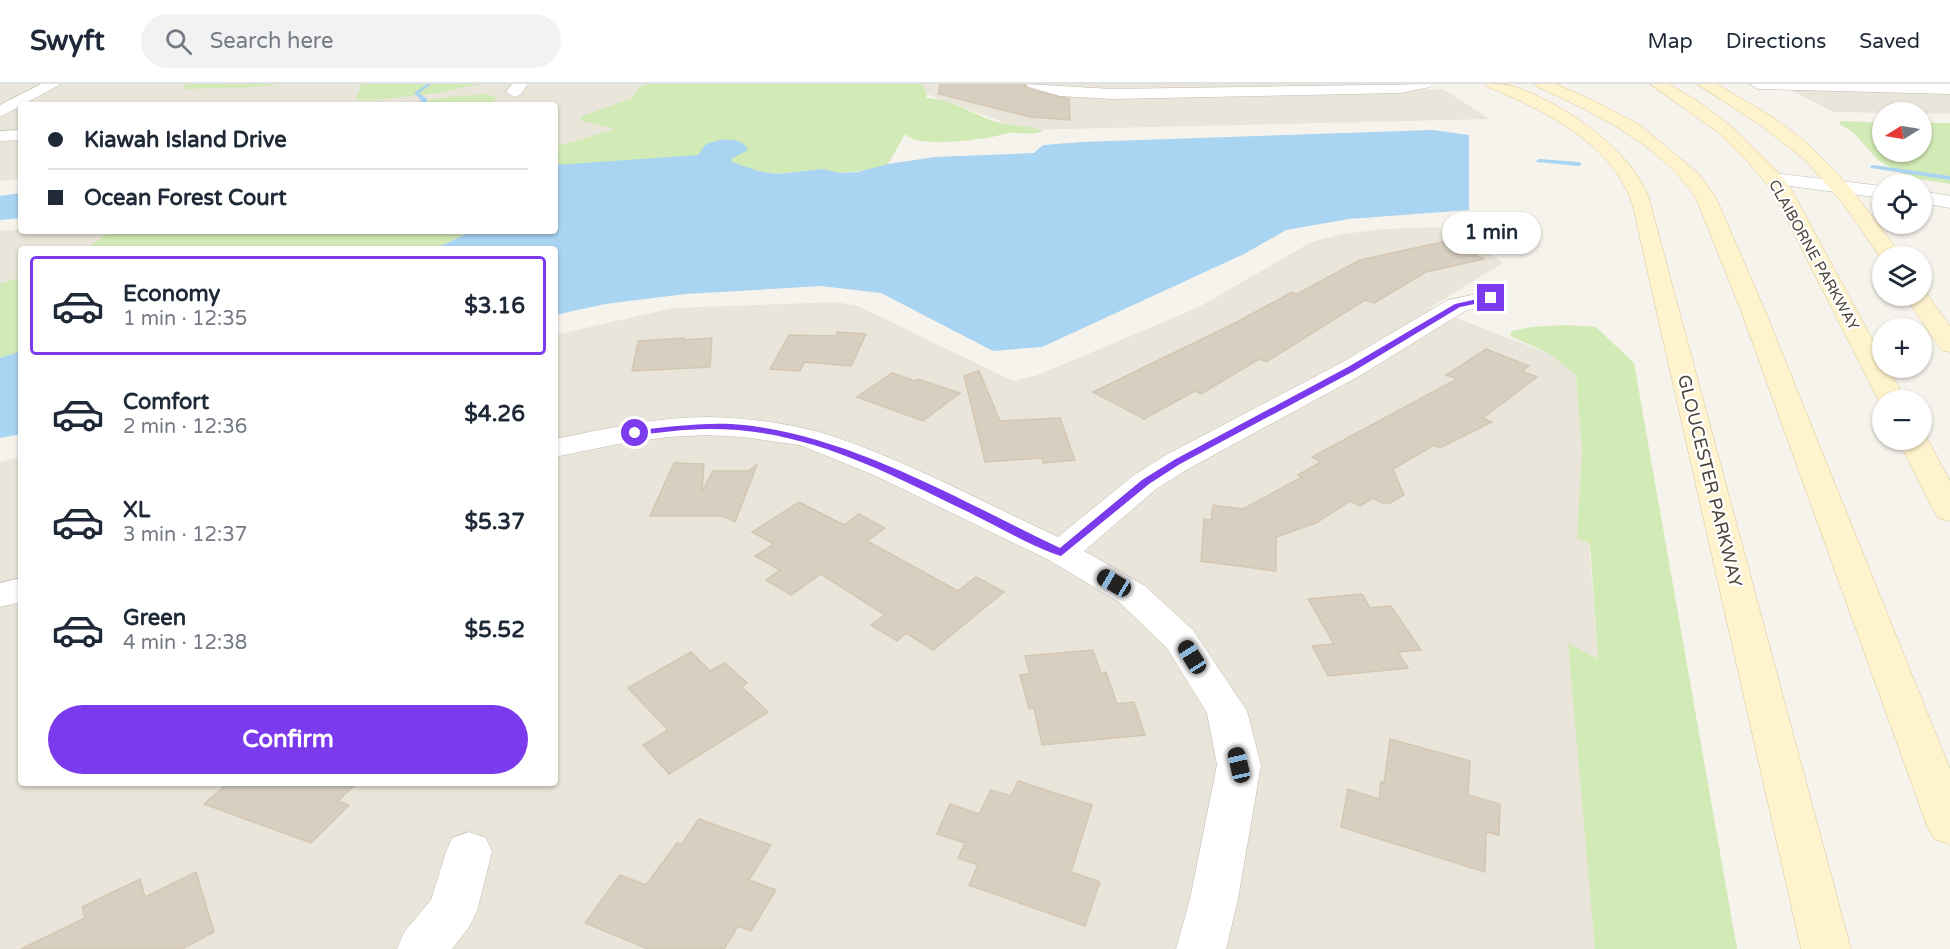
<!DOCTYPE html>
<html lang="en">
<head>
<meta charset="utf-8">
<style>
	body { margin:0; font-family:"Varela Round",sans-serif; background:#f2f2f3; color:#1f2937; height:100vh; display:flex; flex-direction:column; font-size:22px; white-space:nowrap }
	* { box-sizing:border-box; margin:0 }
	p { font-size:20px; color:#747a83 }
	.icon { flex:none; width:33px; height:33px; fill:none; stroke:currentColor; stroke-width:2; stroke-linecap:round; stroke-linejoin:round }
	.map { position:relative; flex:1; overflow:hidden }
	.panel { position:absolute; left:18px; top:162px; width:540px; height:540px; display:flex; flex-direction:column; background:#fff; border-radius:6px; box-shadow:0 2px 4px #0004 }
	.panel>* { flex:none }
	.top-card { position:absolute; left:18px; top:18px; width:540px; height:132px; border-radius:6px; box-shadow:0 2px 4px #0004; display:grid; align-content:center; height:132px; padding:0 30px; background:#fff }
	.needle { width:39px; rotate:259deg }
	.buttons { position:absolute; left:1872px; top:18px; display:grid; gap:12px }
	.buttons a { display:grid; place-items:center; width:60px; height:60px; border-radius:50%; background:#fff; box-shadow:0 2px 4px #0004; font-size:30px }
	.end { position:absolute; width:27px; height:27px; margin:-14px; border:8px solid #7c3aed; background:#fff; box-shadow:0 0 0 3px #fff }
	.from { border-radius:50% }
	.bubble { position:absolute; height:42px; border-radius:21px; background:#fff; box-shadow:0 2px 4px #0004; font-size:20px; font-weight:800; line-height:42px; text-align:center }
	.car { position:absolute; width:18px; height:36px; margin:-18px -9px; border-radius:8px; box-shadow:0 0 4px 2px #0007; background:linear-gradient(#222 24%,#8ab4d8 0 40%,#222 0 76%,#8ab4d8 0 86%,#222 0) }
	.top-card b { display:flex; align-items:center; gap:21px; height:57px; font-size:22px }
	.top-card b+b { border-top:2px solid #e0e1e3 }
	.top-card i { width:15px; height:15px; background:#1f2937 }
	ul { padding:10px 0 0; list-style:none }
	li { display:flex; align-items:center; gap:18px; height:99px; margin:0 12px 9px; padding:0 18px; border:3px solid transparent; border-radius:6px }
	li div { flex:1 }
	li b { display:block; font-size:22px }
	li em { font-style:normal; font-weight:800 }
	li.selected { border-color:#7c3aed }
	li>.icon { width:54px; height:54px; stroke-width:1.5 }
	.button { display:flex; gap:12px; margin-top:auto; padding:12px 30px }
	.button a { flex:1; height:69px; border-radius:36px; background:#7c3aed; color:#fff; font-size:24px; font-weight:800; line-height:69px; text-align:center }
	header { display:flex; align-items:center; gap:36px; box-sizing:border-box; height:84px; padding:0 30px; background:#fff; border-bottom:2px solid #e0e1e3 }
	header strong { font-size:28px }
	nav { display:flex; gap:33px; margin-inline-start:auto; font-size:21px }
	.search { width:420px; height:54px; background:#f2f2f3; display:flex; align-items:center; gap:15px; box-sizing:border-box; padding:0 21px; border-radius:33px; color:#747a83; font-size:22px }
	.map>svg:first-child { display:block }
	.residential { fill:#eae5da }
	.green { fill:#d2eab5 }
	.water { fill:#a9d4f2 }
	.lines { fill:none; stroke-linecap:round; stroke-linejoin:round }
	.stream { fill:#a9d4f2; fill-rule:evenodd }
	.building { fill:#d8cfc1; stroke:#d3c7b4; stroke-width:1.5 }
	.street-casing { stroke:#c2bbae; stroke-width:1 }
	.secondary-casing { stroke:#d6c79b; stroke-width:1 }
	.street { fill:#fff; fill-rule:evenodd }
	.secondary { fill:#fff3cd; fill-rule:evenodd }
	.route { fill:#7c3aed }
	.labels { text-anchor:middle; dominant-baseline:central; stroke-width:4.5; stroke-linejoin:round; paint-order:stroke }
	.far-street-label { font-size:15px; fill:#4b4439; stroke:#fff }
	.street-label { font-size:18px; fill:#4b4439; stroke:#fff }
</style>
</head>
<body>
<header>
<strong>Swyft</strong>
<div class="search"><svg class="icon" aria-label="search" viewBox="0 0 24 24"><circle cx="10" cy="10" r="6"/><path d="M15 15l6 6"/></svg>Search here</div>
<nav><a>Map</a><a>Directions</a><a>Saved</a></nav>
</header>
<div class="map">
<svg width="1950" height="865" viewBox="0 0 1950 865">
	<rect width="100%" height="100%" fill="#f6f3ec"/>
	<!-- residential -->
	<path class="residential" d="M0,0h656l-13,37 -88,26v-42h-534v74l-21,2z
		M922,0h480l9,6 32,-1 47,30 -466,11 -97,-36z
		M1950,0v30l-117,-2 -42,-22z
		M1437,143l67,35 -74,46 120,46 26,21 22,284 27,290h-1625v-487l21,-5v326h534v-448l118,-27 163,-6 22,4 155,75 25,-6 161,-68 112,-65 32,-8 42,-5z
		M21,145v2h114l-33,18h-81v33l-21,6v-57z"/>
	<!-- green -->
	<path class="green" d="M185,0h96l-23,3 -74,2z
		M355,0h125l-42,9 -73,8 -9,-3 6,-13z
		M647,0h275l5,10 -1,4c26,0 50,19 75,25 13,3 31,2 42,8 -10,5 -22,1 -33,2 -6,0 -12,3 -18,4 -18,3 -75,11 -87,-3l-17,30 -10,5 -37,4 -18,-4 -46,5 -19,-3 -203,39v-63l60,-18 -34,-8 1,-5 50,-18 8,-11z
		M487,10l10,4 -7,7h-94l53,-8z
		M1844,37l38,2v29h40v-29h28v61l-43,-7 -29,-17 -24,-27 -14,-9 -1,-2z
		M112,147h360l-29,14 -15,4h-344z
		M21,193v74l-21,7v-74z
		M1566,241l30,2 38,36 103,586h-142l-27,-306 30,16 -8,-115 -13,-6 5,-86 -6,-77 -26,-21 -40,-18 2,-5 20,-4z"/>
	<!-- water -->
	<path class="water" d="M1433,46l36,5v75l-120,9 -63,11 -42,24 -202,93 -49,4 -112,-58 -60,-7 -135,8 -81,10 -50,11v-66h-127l15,-4 29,-14h83v-66l143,-10 7,-10c12,-6 36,-10 43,5l-17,9 1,3 26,9 19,3 46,-5 18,4 17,-1 30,-8 47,-7 99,-4 9,-8 39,-3z
		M21,109v25l-21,2v-24z
		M21,267v83l-21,4v-80z"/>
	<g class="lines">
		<!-- stream -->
		<path class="stream" d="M427,0h5l-13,9 8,6v4l-22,2 17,-4 -8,-8z
			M1539,75l40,3 3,2 -3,2 -42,-4 -1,-1z
			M1873,81l77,11v4l-79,-12 -1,-1z"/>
	</g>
	<!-- building -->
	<path class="building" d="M940,0h84l4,5 41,10 1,21 -40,-3 -91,-23z
		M1447,157l37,18 -58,13 -52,31 -9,-3 -99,62 -7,-3 -58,35 -6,-3 -51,28 -51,-27 144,-70 55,-30 5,2 63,-34z
		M837,248l29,2 -15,32 -47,-4 -4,9 -30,-2 19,-34 47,1z
		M684,254l-1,2 29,-2 -2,29 -78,4 6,-30z
		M1486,265l43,17 -7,5 15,6 -54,41 9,4 -52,26 -6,-3 -41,24 11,26 -14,8h-8l-9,-5 -13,8 -10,-5 -34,22 -40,14v34l-75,-10 3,-42 7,1 2,-15 30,4 59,-32 -4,-2 23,-13 -9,-5 145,-78 -11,-4z
		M979,287l21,50 60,-3 15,42 -32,3 -1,-5 -57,4 -21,-86z
		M892,289l23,8 3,-2 42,14 -37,28 -66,-24z
		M674,379l30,1 -2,27 11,-20h35l9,-6 -22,57 -12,-6h-73z
		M799,418l45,23 15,-11 26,14 -18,13 91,50 18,-14 28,15 -71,58 -27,-17 -9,8 -26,-16 14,-10 -64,-41 -30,21 -25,-15 14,-10 -25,-14 19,-12 -22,-12z
		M1362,510l8,14 21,-2 30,44 -23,2 10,16 -80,8 -16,-30 22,-2 -26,-45z
		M1093,566l8,23 5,-1 11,32 17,-2 11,33 -103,10 -8,-37 -5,1 -9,-34 10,-1 -5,-18z
		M691,568l19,19 15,-8 22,20 -5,4 26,25 -99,62 -26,-29 25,-15 -40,-42z
		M1390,655l80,22 -2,34 32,9 -1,31 -13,-3 -1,40 -144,-45 7,-38 31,10 2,-17 3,1z
		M1018,697l74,24 -21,67 29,10 -15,44 -116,-41 9,-20 -20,-7 7,-15 -28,-9 13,-30 29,10 12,-24 20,6z
		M228,699h129l-19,18 11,4 -38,38 -107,-39z
		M699,735l72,26 -22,35 27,10 -25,41 -13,-5 -14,23h-76l-63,-26 35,-48 26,10 31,-42 4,2z
		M196,788l18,60 -32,17h-161l64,-31 -3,-11 58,-28 5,18z"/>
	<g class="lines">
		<!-- street casing -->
		<g class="street-casing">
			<path id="street" d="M41,0h20l-61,33v-12z
				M512,0h16l-8,11 -6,2 -8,-5z
				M1026,0l86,5 321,-5 -3,3 -30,6 -288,6 -52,-3 -31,-9z
				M1750,0h200v10l-192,-5z
				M21,46v10l-21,1v-10z
				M1773,89l109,13v12l-116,-15 -3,-4 3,-4z
				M1922,107l28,5v12l-28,-5z
				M1491,207l9,2 3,5 -3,5 -35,8 -104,64 -173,94 -32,20 -72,62 61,35 48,44 54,81 14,54 -23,134 -12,50h-50l14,-50 27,-134 -10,-52 -40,-65 -48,-46 -70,-42 -173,-84 -76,-31 -57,-8 -36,-2 -39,2 -50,7 -63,13v-18c50,-10 101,-22 153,-22 43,1 90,7 130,21 75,26 147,65 220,99l76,-62 32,-20 175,-92 107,-63z
				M21,494v24l-21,5v-24z
				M469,748l17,6 6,14 -15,59 -8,16 -17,22h-55l7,-17 27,-32 15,-48 6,-14z"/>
		</g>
		<!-- secondary casing -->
		<g class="secondary-casing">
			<path id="secondary" d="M1485,0c8,0 17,0 24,1 50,15 118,61 139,110l203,754h-50l-161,-711c-4,-16 -6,-34 -14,-49 -25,-52 -88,-81 -138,-102z
				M1535,0h21l38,17 46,24 59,49 17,24 48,110 186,461v76l-16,-6 -7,-13 -187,-518 -44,-110c-37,-55 -100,-84 -158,-111z
				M1650,0h19l30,18 32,24 44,43 16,20 91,168v11h6l18,32h-24v6l-4,-6 -106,-210 -24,-28 -29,-29z
				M1697,0h20l8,5 49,29 32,24 43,44 53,70h-20v4l-38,-55 -38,-44 -44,-35z
				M1922,206l3,1 25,35v26l-9,-2 -36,-54h17z
				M1922,349l6,7 22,41v40l-12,-3 -4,-7 -36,-71h24z"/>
		</g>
		<!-- street -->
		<use href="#street" class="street"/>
		<!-- secondary -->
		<use href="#secondary" class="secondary"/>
	</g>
	<!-- route -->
	<path class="route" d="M1491,212l3,4 -34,7 -106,64 -174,93 -31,20 -88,72c-31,-10 -69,-33 -99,-47 -82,-40 -160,-81 -254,-80 -24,0 -49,4 -73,6l-4,-2 4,-3c36,-3 73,-9 109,-5 110,12 217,76 316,123l82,-68 32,-20 174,-93 107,-63z"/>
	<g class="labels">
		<!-- far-street labels -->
		<g class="far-street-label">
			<text transform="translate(1814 171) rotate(61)">CLAIBORNE PARKWAY</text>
		</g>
		<!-- street labels -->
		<g class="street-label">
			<text transform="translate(1710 397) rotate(76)">GLOUCESTER PARKWAY</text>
		</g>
	</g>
</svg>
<div class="buttons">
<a><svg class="needle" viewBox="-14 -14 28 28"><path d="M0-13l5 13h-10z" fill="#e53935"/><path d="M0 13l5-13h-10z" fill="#747a83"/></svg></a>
<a><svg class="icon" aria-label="locate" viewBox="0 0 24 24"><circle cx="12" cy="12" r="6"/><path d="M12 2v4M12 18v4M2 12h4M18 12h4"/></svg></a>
<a><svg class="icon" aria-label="layers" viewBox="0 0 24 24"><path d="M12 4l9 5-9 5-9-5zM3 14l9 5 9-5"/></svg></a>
<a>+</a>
<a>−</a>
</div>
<i class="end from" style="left:635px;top:349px"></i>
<i class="end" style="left:1491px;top:214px"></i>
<div class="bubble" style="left:1442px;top:128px;width:99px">1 min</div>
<i class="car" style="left:1114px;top:499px;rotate:300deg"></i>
<i class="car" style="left:1192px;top:573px;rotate:328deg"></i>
<i class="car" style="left:1239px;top:681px;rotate:347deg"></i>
<div class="top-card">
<b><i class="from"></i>Kiawah Island Drive</b>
<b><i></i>Ocean Forest Court</b>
</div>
<section class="panel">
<ul>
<li class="selected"><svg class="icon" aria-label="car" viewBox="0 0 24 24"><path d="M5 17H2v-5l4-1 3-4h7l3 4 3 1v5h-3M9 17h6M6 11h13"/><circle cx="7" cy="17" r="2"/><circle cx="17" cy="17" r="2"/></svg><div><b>Economy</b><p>1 min · 12:35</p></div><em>$3.16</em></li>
<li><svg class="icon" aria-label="car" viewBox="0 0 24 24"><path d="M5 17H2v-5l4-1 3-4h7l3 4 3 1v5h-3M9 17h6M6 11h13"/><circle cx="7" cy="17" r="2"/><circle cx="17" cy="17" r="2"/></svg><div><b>Comfort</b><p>2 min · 12:36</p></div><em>$4.26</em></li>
<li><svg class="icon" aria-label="car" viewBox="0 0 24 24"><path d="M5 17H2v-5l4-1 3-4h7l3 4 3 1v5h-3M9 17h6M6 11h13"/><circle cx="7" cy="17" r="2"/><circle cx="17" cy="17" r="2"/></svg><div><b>XL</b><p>3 min · 12:37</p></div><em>$5.37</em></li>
<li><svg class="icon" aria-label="car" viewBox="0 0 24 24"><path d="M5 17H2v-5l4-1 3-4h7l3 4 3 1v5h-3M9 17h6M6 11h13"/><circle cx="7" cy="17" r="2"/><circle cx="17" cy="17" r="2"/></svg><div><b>Green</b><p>4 min · 12:38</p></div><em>$5.52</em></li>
</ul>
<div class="button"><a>Confirm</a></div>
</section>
</div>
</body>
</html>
